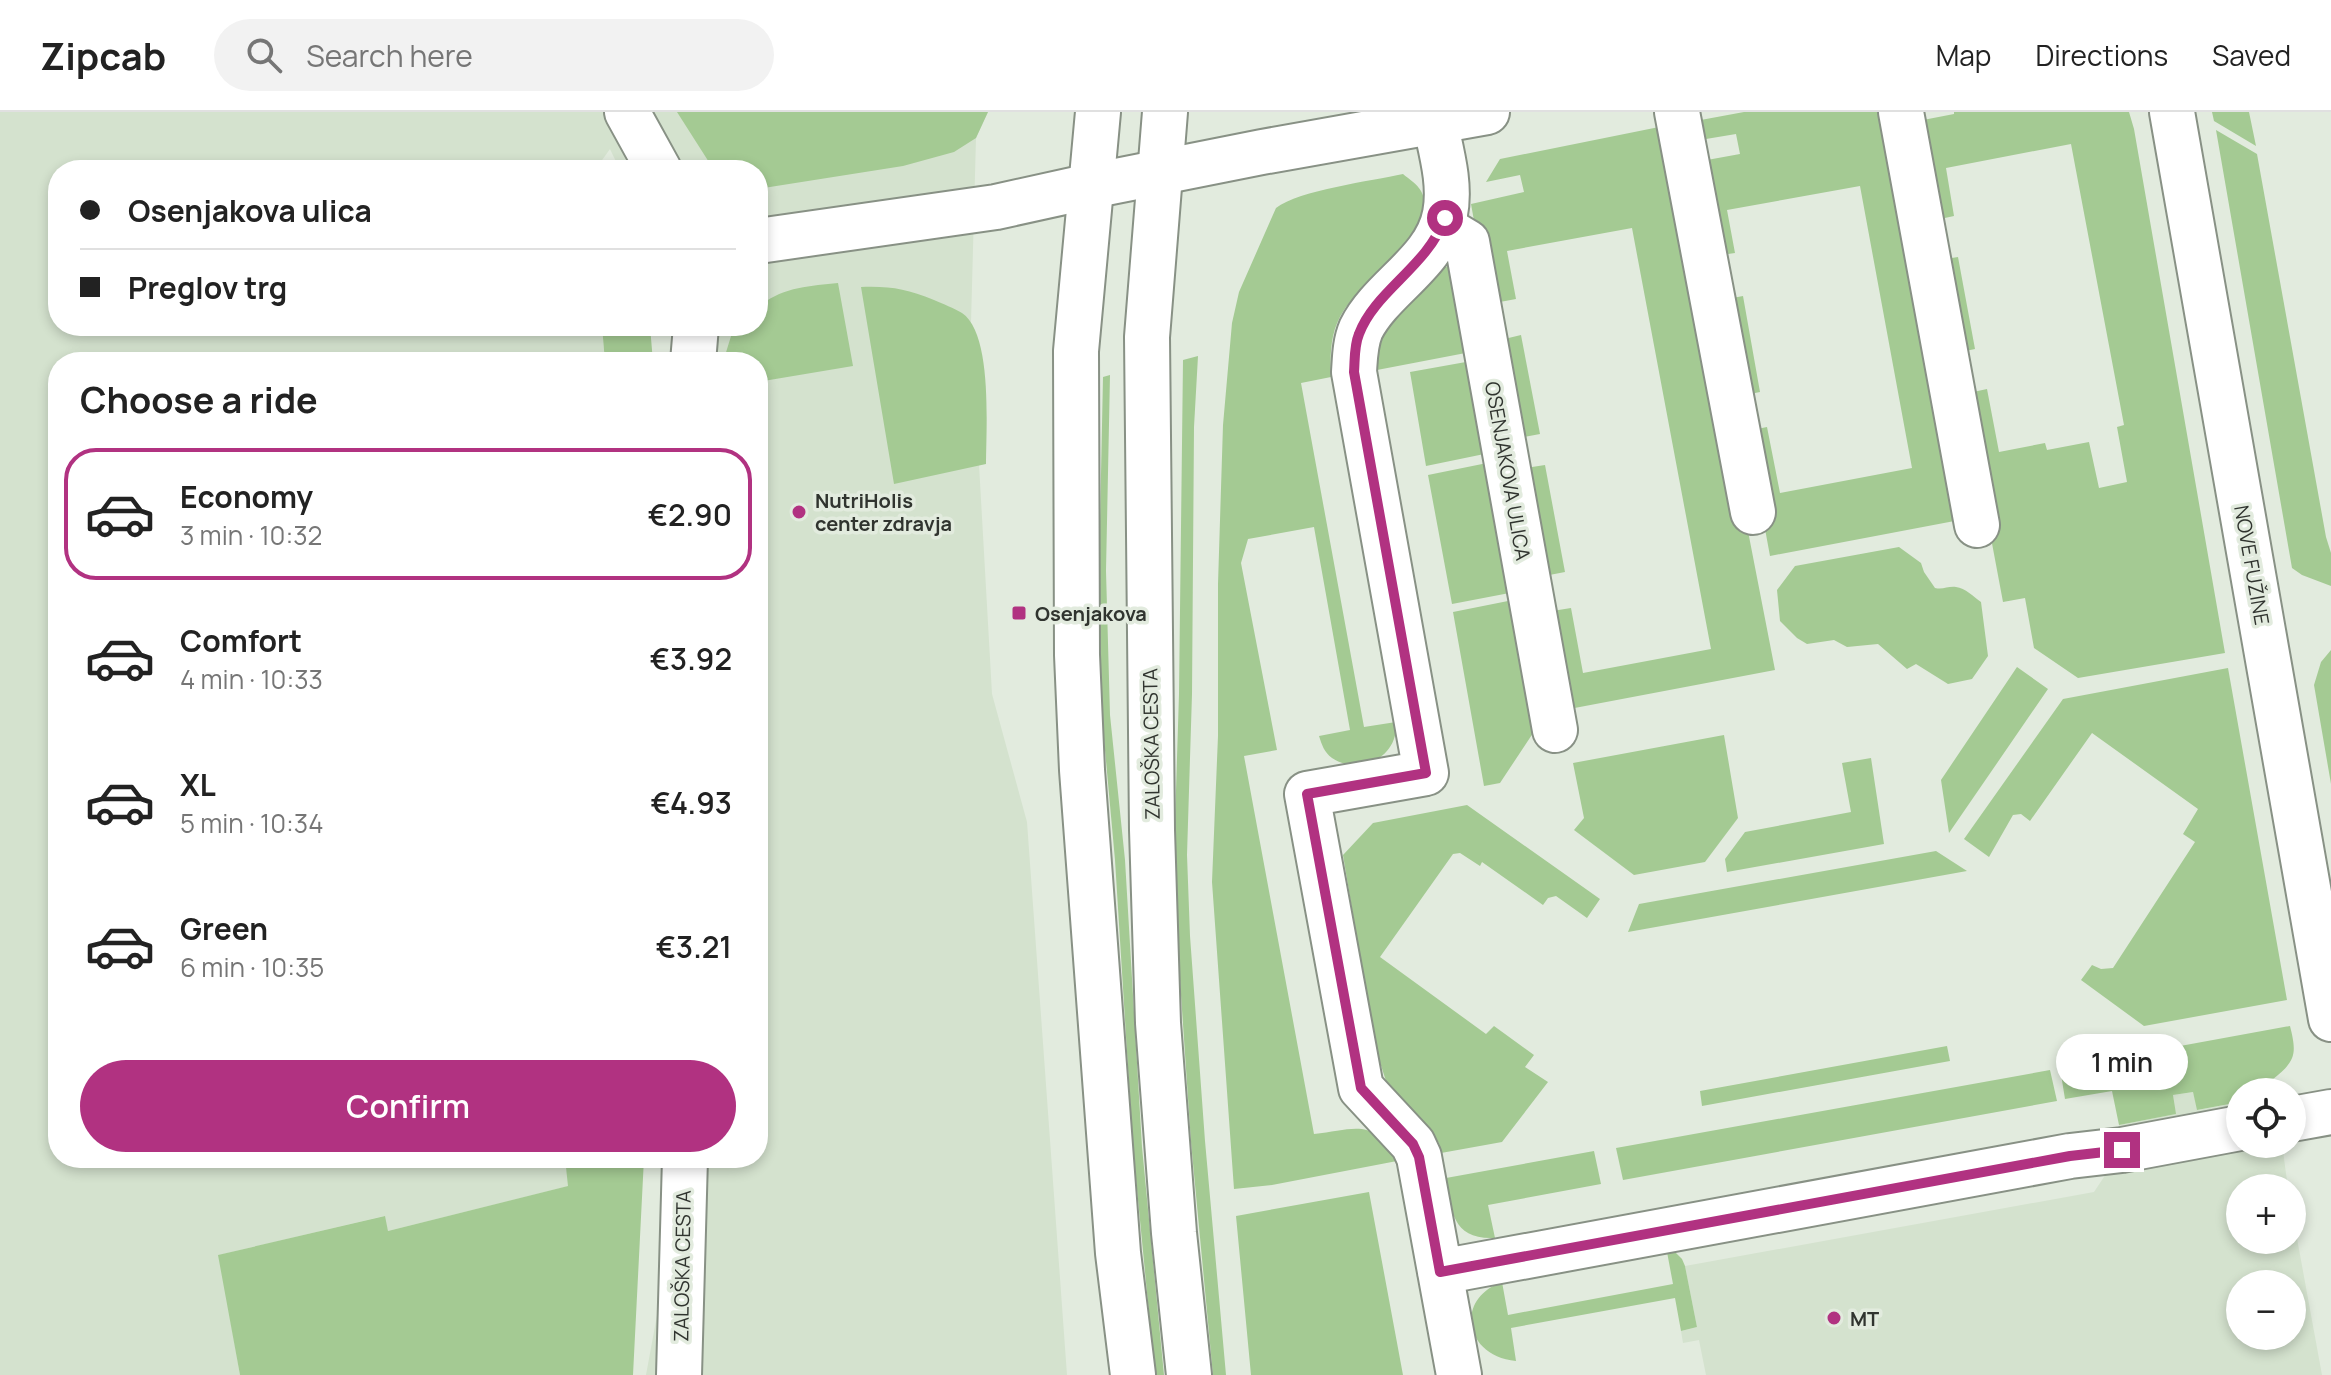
<!DOCTYPE html>
<html lang="en">
<head>
<meta charset="utf-8">
<style>
	body { margin:0; font-family:Manrope,sans-serif; background:#f2f2f2; color:#222; height:100vh; display:flex; flex-direction:column; font-size:30px; white-space:nowrap }
	* { box-sizing:border-box; margin:0 }
	p { font-size:26px; color:#767676 }
	.icon { flex:none; width:44px; height:44px; fill:none; stroke:currentColor; stroke-width:2; stroke-linecap:round; stroke-linejoin:round }
	.map { position:relative; flex:1; overflow:hidden }
	.drawer { position:absolute; left:48px; top:240px; width:720px; height:816px; display:flex; flex-direction:column; background:#fff; border-radius:32px; box-shadow:0 4px 12px #0003 }
	.drawer>* { flex:none }
	.hud { position:absolute; left:48px; top:48px; width:720px; height:176px; border-radius:32px; box-shadow:0 4px 12px #0003; display:grid; align-content:center; height:176px; padding:0 32px; background:#fff }
	.buttons { position:absolute; left:2226px; top:966px; display:grid; gap:16px }
	.buttons a { display:grid; place-items:center; width:80px; height:80px; border-radius:50%; background:#fff; box-shadow:0 4px 12px #0003; font-size:40px }
	.end { position:absolute; width:36px; height:36px; margin:-18px; border:10px solid #b13281; background:#fff; box-shadow:0 0 0 4px #fff }
	.from { border-radius:50% }
	.bubble { position:absolute; height:56px; border-radius:28px; background:#fff; box-shadow:0 4px 12px #0003; font-size:26px; font-weight:600; line-height:56px; text-align:center }
	.hud b { display:flex; align-items:center; gap:28px; height:76px; font-size:30px }
	.hud b+b { border-top:2px solid #e0e0e0 }
	.hud i { width:20px; height:20px; background:#222 }
	ul { padding:0; list-style:none }
	li { display:flex; align-items:center; gap:24px; height:132px; margin:0 16px 12px; padding:0 16px; border:4px solid transparent; border-radius:32px }
	li div { flex:1 }
	li b { display:block; font-size:30px }
	li em { font-style:normal; font-weight:600 }
	li.current { border-color:#b13281 }
	li>.icon { width:72px; height:72px; stroke-width:1.5 }
	h2 { padding:0 32px; font-size:36px; line-height:96px }
	.cta { display:flex; gap:16px; margin-top:auto; padding:16px 32px }
	.cta a { flex:1; height:92px; border-radius:48px; background:#b13281; color:#fff; font-size:32px; font-weight:600; line-height:92px; text-align:center }
	header { display:flex; align-items:center; gap:48px; box-sizing:border-box; height:112px; padding:0 40px; background:#fff; border-bottom:2px solid #e0e0e0 }
	header strong { font-size:38px }
	nav { display:flex; gap:44px; margin-inline-start:auto; font-size:28px }
	.search { width:560px; height:72px; background:#f2f2f2; display:flex; align-items:center; gap:20px; box-sizing:border-box; padding:0 28px; border-radius:44px; color:#767676; font-size:30px }
	.map>svg:first-child { display:block }
	.built { fill:#d4e2ce; fill-rule:evenodd }
	.green { fill:#a4ca93 }
	.lines { fill:none; stroke-linecap:round; stroke-linejoin:round }
	.pedestrian-casing { stroke:#889185; stroke-width:48 }
	.minor-casing { stroke:#889185; stroke-width:48 }
	.tertiary-casing { stroke:#889185; stroke-width:48 }
	.primary-casing { stroke:#889185; stroke-width:48 }
	.pedestrian { stroke:#fff; stroke-width:44 }
	.minor { stroke:#fff; stroke-width:44 }
	.tertiary { stroke:#fff; stroke-width:44 }
	.primary { stroke:#fff; stroke-width:44 }
	.route { stroke:#b13281; stroke-width:10 }
	.poi-dot { fill:#b13281; stroke:#e2ebde; stroke-width:3 }
	.labels { text-anchor:middle; dominant-baseline:central; stroke-width:7; stroke-linejoin:round; paint-order:stroke }
	.street-label { font-size:20px; fill:#30342f; stroke:#e2ebde }
	.poi-label { font-size:20px; font-weight:bold; fill:#30342f; stroke:#e2ebde; text-anchor:start }
</style>
</head>
<body>
<header>
<strong>Zipcab</strong>
<div class="search"><svg class="icon" aria-label="search" viewBox="0 0 24 24"><circle cx="10" cy="10" r="6"/><path d="M15 15l6 6"/></svg>Search here</div>
<nav><a>Map</a><a>Directions</a><a>Saved</a></nav>
</header>
<div class="map">
<svg width="2331" height="1263" viewBox="0 0 2331 1263">
	<rect width="100%" height="100%" fill="#e2ebde"/>
	<!-- built -->
	<path class="built" d="M0,0h988l-12,26 -5,185 21,371 35,128 40,553h-421l40,-217h72v-796h-67l-2,-36h69v-156h-138l-10,-21 -15,21h-537v156h544l3,36h-547v796h507l4,28 -181,45 -4,-15 -165,39 21,120h-240z
		M2193,980l5,18 42,-8v42h42l6,44h-48v52h52v-29l30,164h-616l-7,-35 -16,3 -2,-12 16,-4 -12,-61 409,-74 28,-42 -3,-25 56,-11 -2,-19zM2240,1172h52v52h-52z"/>
	<!-- green -->
	<path class="green" d="M677,0h311l-12,26 -22,14 -51,14 -145,23v-19h-44z
		M1744,0h145l76,407 -195,37 -23,-125 20,-4 13,66 132,-25 -52,-282 -133,24 8,43 -21,3 -7,-96 33,-6 -4,-20 -42,7 -4,-19z
		M1954,0h175l5,17 91,524 -147,25 -44,-30 -9,-50 -22,4 -39,-208 23,-5 12,63 46,-9 2,7 42,-8 10,46 28,-6 -10,-55 7,-2 -53,-281 -125,24 8,48 -23,5 -8,-101 31,-6z
		M2212,0h37l7,34 -42,-25z
		M1669,13l106,545 -211,40 -18,-98 25,-4 12,65 128,-24 -79,-421 -125,23 9,48 -27,5 -18,-100 53,-12 -4,-17 -34,7 14,-23z
		M2216,18l41,24 69,383 5,16v33l-29,-11 -10,-7z
		M1403,62c6,5 14,10 18,17 21,38 -58,90 -77,119 -14,21 -14,44 -13,67l-30,6 63,344 32,-5c3,36 -37,54 -64,36 -8,-6 -10,-13 -13,-22l31,-6 -36,-203 -66,12 -7,24 36,187 -33,6 70,378c40,-4 60,-18 83,27l-125,24 -38,4 -22,-307 6,-146v-152l5,-159 9,-102 7,-31 37,-84c23,-18 96,-27 127,-34z
		M1958,145l17,92 -19,4 -17,-93z
		M1461,152l15,87 -99,19v-24l9,-17 59,-62z
		M838,171l15,83 -95,16v-20h-35l9,-29 7,-7h19v-18c22,-21 52,-22 80,-25z
		M861,175c30,-1 45,2 73,13 9,4 20,8 28,13 31,21 24,116 24,151l-92,20z
		M1743,184l17,96 -20,4 -18,-96z
		M602,214h48l3,36h-48z
		M1521,223l19,99 -26,5 -18,-98z
		M1198,244l-4,71 -2,267 -5,161 3,81 15,205 21,234h-13l-22,-233 -14,-206 -3,-81 5,-161 4,-334z
		M1477,248l17,92 -68,14 -16,-94z
		M1110,263l-4,196 4,144 15,145 17,287 22,228h-9l-22,-227 -18,-288 -13,-143 -3,-146 4,-194z
		M1497,349l23,130 -68,13 -24,-129z
		M1545,353l20,107 -26,5 -20,-108z
		M1899,435l22,16 3,9 11,16c8,2 13,-2 21,-1 9,1 18,10 25,15l7,54 -16,23 -24,5 -32,-20 -9,5 -29,-25 -31,3 -13,-7 -27,4 -10,-6 -17,-17 -3,-31 18,-24z
		M1523,486l26,111 -49,74 -16,3 -31,-174z
		M2331,538v134l-17,-99 7,-23z
		M2017,555l31,22 -99,144 -8,-53z
		M2228,556l59,332 -143,26 -63,-46 11,-15 9,4 12,-1 82,-126 -12,-8 15,-25 -106,-76 -62,88 -9,-7 -8,1 -24,42 -25,-18 99,-140z
		M1724,623l14,83 -33,44 -71,13 -60,-45 10,-12 -11,-55z
		M1871,646l13,86 -157,28 -2,-13 20,-27 106,-20 -9,-49z
		M1467,693l133,94 -13,19 -31,-22 -8,2 -5,7 -61,-43 -2,4 -20,-13 -7,1 -73,103 106,77 8,-8 40,29 -9,12 23,15 -46,60 -61,11 -2,-10 -28,-27 -25,-35 -11,-34 -32,-192 30,-32z
		M1936,739l31,20 -339,61 11,-28z
		M2290,914c7,28 6,35 -18,54l2,12h-34v10l-43,8 -4,-18 -20,3 3,19 -57,11 -7,-34 -47,8 -5,-31z
		M1947,934l3,15 -248,45 -2,-15z
		M2050,958l7,31 -434,79 -7,-32z
		M1594,1039l7,33 -113,21 7,33c-42,2 -44,-26 -49,-60z
		M565,1046h79l-11,217h-393l-22,-120 167,-39 3,15 180,-45z
		M1369,1080l34,183h-152l-15,-159z
		M1674,1139l8,8 3,7 12,61 -16,4 -6,-33 -164,30 5,33c-50,-4 -63,-61 -14,-79l6,33 165,-31 -6,-32z"/>
	<g class="lines">
		<!-- pedestrian casing -->
		<g class="pedestrian-casing">
			<path id="pedestrian" d="M1677,0l76,400
				M1901,0l76,413
				M1442,115l25,15 88,488"/>
		</g>
		<!-- minor casing -->
		<g class="minor-casing">
			<path id="minor" d="M627,0l32,58
				M1435,10c6,29 16,62 10,92 -9,49 -63,73 -84,115 -6,14 -6,28 -7,43l72,401 -119,21 54,294 52,56 6,13 40,218
				M758,129l238,-34 95,-21
				M693,250l3,-36
				M2292,1007l39,-7
				M1440,1160l630,-116 52,-6 118,-22
				M679,1263l6,-217"/>
		</g>
		<!-- tertiary casing -->
		<g class="tertiary-casing">
			<path id="tertiary" d="M2172,0l159,907
				M1091,74l171,-34 225,-40"/>
		</g>
		<!-- primary casing -->
		<g class="primary-casing">
			<path id="primary" d="M1098,0l-22,239 1,304 5,115 36,483 15,122
				M1165,0l-18,225 5,493 6,193 16,210 15,142"/>
		</g>
		<!-- pedestrian -->
		<use href="#pedestrian" class="pedestrian"/>
		<!-- minor -->
		<use href="#minor" class="minor"/>
		<!-- tertiary -->
		<use href="#tertiary" class="tertiary"/>
		<!-- primary -->
		<use href="#primary" class="primary"/>
	</g>
	<g class="lines">
		<!-- route -->
		<path class="route" d="M1445,106c-18,49 -70,73 -86,116 -5,12 -4,25 -5,38l72,401 -119,21 54,294 52,56 6,13 21,115 630,-116 52,-6"/>
	</g>
	<!-- markers -->
	<g class="poi-dot">
		<circle cx="799" cy="400" r="8"/>
		<rect x="1011" y="493" width="16" height="16" rx="4"/>
		<circle cx="1834" cy="1206" r="8"/>
	</g>
	<g class="labels">
		<!-- street labels -->
		<g class="street-label">
			<text transform="translate(1508 359) rotate(80)">OSENJAKOVA ULICA</text>
			<text transform="translate(2252 453) rotate(80)">NOVE FUŽINE</text>
			<text transform="translate(1151 632) rotate(-91)">ZALOŠKA CESTA</text>
			<text transform="translate(682 1154) rotate(-89)">ZALOŠKA CESTA</text>
		</g>
		<!-- poi labels -->
		<g class="poi-label">
			<text x="815" y="388">NutriHolis<tspan x="815" dy="23">center zdravja</tspan></text>
			<text x="1035" y="501">Osenjakova</text>
			<text x="1850" y="1206">MT</text>
		</g>
	</g>
</svg>
<div class="buttons">
<a><svg class="icon" aria-label="locate" viewBox="0 0 24 24"><circle cx="12" cy="12" r="6"/><path d="M12 2v4M12 18v4M2 12h4M18 12h4"/></svg></a>
<a>+</a>
<a>−</a>
</div>
<i class="end from" style="left:1445px;top:106px"></i>
<i class="end" style="left:2122px;top:1038px"></i>
<div class="bubble" style="left:2056px;top:922px;width:132px">1 min</div>
<div class="hud">
<b><i class="from"></i>Osenjakova ulica</b>
<b><i></i>Preglov trg</b>
</div>
<section class="drawer">
<h2>Choose a ride</h2>
<ul>
<li class="current"><svg class="icon" aria-label="car" viewBox="0 0 24 24"><path d="M5 17H2v-5l4-1 3-4h7l3 4 3 1v5h-3M9 17h6M6 11h13"/><circle cx="7" cy="17" r="2"/><circle cx="17" cy="17" r="2"/></svg><div><b>Economy</b><p>3 min · 10:32</p></div><em>€2.90</em></li>
<li><svg class="icon" aria-label="car" viewBox="0 0 24 24"><path d="M5 17H2v-5l4-1 3-4h7l3 4 3 1v5h-3M9 17h6M6 11h13"/><circle cx="7" cy="17" r="2"/><circle cx="17" cy="17" r="2"/></svg><div><b>Comfort</b><p>4 min · 10:33</p></div><em>€3.92</em></li>
<li><svg class="icon" aria-label="car" viewBox="0 0 24 24"><path d="M5 17H2v-5l4-1 3-4h7l3 4 3 1v5h-3M9 17h6M6 11h13"/><circle cx="7" cy="17" r="2"/><circle cx="17" cy="17" r="2"/></svg><div><b>XL</b><p>5 min · 10:34</p></div><em>€4.93</em></li>
<li><svg class="icon" aria-label="car" viewBox="0 0 24 24"><path d="M5 17H2v-5l4-1 3-4h7l3 4 3 1v5h-3M9 17h6M6 11h13"/><circle cx="7" cy="17" r="2"/><circle cx="17" cy="17" r="2"/></svg><div><b>Green</b><p>6 min · 10:35</p></div><em>€3.21</em></li>
</ul>
<div class="cta"><a>Confirm</a></div>
</section>
</div>
</body>
</html>
